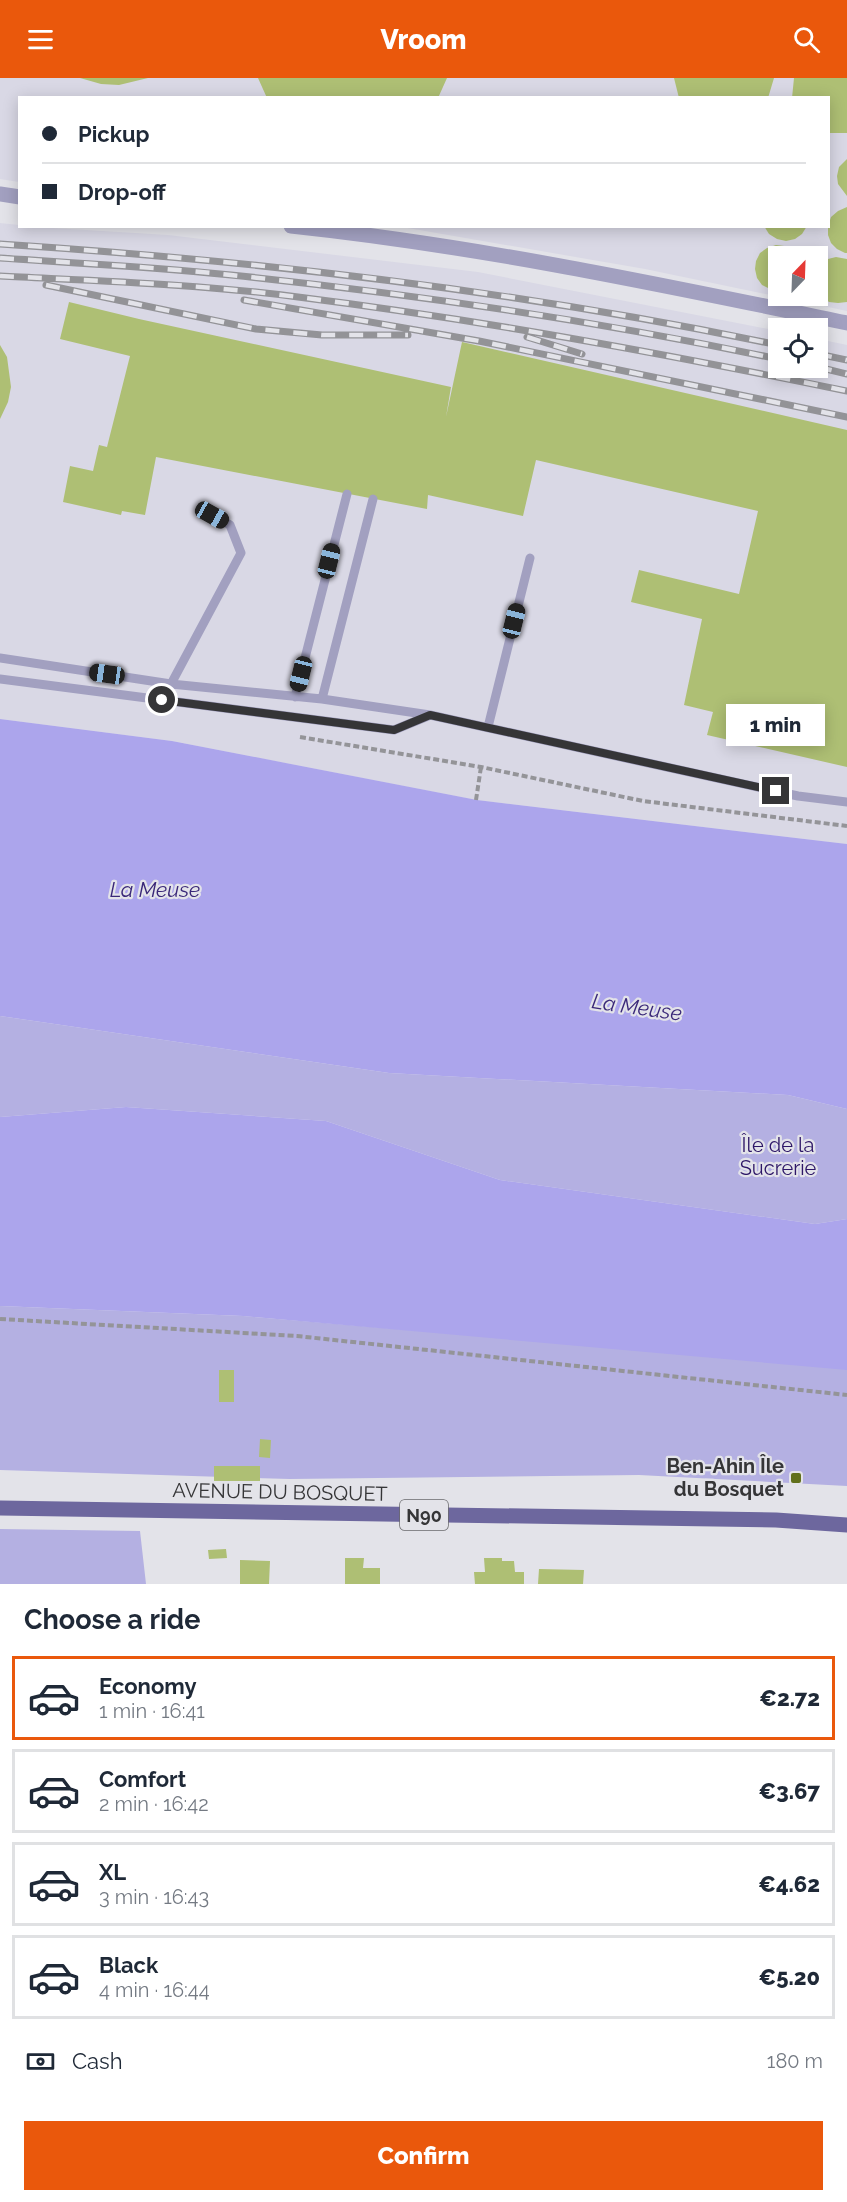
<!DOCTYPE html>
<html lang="en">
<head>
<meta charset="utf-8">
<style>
	body { margin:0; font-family:Raleway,sans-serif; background:#f2f2f3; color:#1f2937; height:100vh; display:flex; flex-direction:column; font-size:22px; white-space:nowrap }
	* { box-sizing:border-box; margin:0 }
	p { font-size:20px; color:#747a83 }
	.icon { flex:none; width:33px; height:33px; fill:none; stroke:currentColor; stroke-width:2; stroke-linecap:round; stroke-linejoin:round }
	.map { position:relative; height:1506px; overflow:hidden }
	.side { display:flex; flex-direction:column; background:#fff; flex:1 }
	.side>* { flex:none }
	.hud { position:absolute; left:18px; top:18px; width:812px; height:132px; border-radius:0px; box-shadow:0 3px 15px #0003; display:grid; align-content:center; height:132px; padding:0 24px; background:#fff }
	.needle { width:39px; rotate:23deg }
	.buttons { position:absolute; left:768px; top:168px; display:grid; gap:12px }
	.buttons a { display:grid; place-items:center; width:60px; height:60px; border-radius:0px; background:#fff; box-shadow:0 3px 15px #0003; font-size:30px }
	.end { position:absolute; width:27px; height:27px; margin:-14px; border:8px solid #353537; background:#fff; box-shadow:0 0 0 3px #fff }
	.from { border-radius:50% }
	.bubble { position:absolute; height:42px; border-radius:0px; background:#fff; box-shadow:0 3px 15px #0003; font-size:20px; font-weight:800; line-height:42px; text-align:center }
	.car { position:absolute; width:18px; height:36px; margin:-18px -9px; border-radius:8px; box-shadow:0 0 4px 2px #0007; background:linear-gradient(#222 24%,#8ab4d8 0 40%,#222 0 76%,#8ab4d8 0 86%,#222 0) }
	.hud b { display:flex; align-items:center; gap:21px; height:57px; font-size:22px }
	.hud b+b { border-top:2px solid #e0e1e3 }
	.hud i { width:15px; height:15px; background:#1f2937 }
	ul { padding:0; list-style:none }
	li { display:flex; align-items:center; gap:18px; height:84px; margin:0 12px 9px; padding:0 12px; border:3px solid #e0e1e3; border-radius:0px }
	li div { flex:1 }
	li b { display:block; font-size:22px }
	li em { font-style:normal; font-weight:800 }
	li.current { border-color:#ea580c }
	li>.icon { width:54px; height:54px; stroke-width:1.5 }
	h2 { padding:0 24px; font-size:27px; line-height:72px }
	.pay { display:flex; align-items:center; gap:15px; height:66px; padding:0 24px; font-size:22px }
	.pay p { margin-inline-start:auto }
	.cta { display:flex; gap:12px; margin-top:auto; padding:12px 24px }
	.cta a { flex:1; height:69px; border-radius:0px; background:#ea580c; color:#fff; font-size:24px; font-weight:800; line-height:69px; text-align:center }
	header { display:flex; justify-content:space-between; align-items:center; height:78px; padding:0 24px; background:#ea580c; color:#fff; font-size:27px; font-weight:800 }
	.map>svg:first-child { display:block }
	.built { fill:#d9d8e5; fill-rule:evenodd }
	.green { fill:#b4b0e2 }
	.water { fill:#aca5ec }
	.building { fill:#aebf74 }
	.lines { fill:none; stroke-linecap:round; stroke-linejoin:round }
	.path { stroke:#949498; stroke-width:4; stroke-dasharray:6 3; stroke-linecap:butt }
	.lane { stroke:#a2a0c0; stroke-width:9 }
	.street { stroke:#a2a0c0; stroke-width:15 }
	.primary { stroke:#6d679e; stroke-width:15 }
	.rail-casing { stroke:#939397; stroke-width:7 }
	.rail { stroke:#e3e3e9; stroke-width:4.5; stroke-dasharray:14; stroke-linecap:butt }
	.route { stroke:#353537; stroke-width:8 }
	.poi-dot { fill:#61701c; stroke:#e3e3e9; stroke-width:2 }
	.labels { text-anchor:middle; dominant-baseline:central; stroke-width:4.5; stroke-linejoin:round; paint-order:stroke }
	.shield { fill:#e3e3e9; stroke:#69696c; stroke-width:1.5 }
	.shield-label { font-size:18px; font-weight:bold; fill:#353537 }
	.park-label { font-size:20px; fill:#2d1667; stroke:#e3e3e9 }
	.poi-label { font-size:20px; font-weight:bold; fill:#353537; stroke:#e3e3e9; text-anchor:end }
	.street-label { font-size:20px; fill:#353537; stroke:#e3e3e9 }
	.water-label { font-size:21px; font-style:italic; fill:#3a2879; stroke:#e3e3e9 }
</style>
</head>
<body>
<header><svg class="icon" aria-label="menu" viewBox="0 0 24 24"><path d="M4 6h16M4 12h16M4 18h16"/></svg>Vroom<svg class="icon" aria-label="search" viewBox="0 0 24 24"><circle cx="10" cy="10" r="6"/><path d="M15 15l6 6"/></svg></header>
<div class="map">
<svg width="847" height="1506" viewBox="0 0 847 1506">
	<rect width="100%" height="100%" fill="#e3e3e9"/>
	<!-- built -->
	<path class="built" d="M0,0h847v233l-202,-42 -243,-42 426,-1v-128h-808l-1,84 -19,-3zM778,178h40v40h-40z
		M0,145l19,2 1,1 148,9 310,37 300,59v37h40v-29l29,6v499l-371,-44 -304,-59 -172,-22z"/>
	<!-- green -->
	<path class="green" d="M0,938l389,57 399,22 59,14v110l-32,5 -315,-44 -174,-59 -200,-14 -126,10z
		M0,1228l243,10 604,51v119l-208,-11 -349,4 -290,-9z
		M0,1451l140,2 6,53h-146z"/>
	<!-- water -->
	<path class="water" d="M0,641l172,22 305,59 370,44v265l-59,-14 -399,-22 -389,-57z
		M126,1029l200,14 174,59 315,44 32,-5v151l-604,-54 -243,-10v-189z"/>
	<!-- building -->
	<path class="building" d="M80,0h68l-29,7 -18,-1z
		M258,0h189l-9,20h-171z
		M674,0h100l-6,20h-89z
		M794,0h53v55h-19v-35h-36z
		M847,81v37l-9,-12 -1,-8 2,-9z
		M847,129v46h-2l-8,-4 -6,-6 -3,-8v-9l3,-9 7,-6z
		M764,148h43l-5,8 -7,5 -9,2 -9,-2 -8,-5z
		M776,167l8,1 12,10h-18v34l-8,-1 -8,-4 -5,-7 -2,-9 1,-8 4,-8 7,-5z
		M836,179l11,2v43l-9,1 -9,-1 -11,-10v-24l10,-9z
		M69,224l70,17 312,68 -5,30 16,-75 385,88v337l-140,-32 6,-23 -29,-7 18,-86 -71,-17 8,-32 100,24 19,-83 -222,-51 -13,56 -95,-21 -1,14 -271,-52 -11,58 -23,-4 -1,4 -58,-13 7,-36 23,5 6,-26 8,2 23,-91 -70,-17z
		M0,267l7,12 4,30 -3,15 -8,17z
		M219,1292h15v32h-15z
		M260,1361l11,1 -1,18 -11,-1z
		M214,1388h46v15h-46z
		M226,1471l1,9 -18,1 -1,-9z
		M345,1480h19l-1,10h17v16h-35z
		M484,1480h18v3h12l1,11h9v12h-49l-1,-12h11z
		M240,1482l30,1 -1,23h-29z
		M539,1491l45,1 -1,14h-45z"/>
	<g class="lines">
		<!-- path -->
		<path class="path" d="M300,659l181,30 162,34 204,25
			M476,722l5,-33
			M0,1241l297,17 550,59"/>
		<!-- lane -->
		<path class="lane" d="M0,580l171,26 151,15 108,16 368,81 49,6
			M0,601l394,51 34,-14
			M171,606l70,-131 -11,-28 -18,-10
			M295,619l52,-203
			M322,621l51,-200
			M488,649l42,-169"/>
		<!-- street -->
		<path class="street" d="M0,116l20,3
			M291,148c188,20 372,59 556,97"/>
		<!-- primary -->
		<path class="primary" d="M0,1430l776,12 71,5"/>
		<!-- rail casing -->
		<g class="rail-casing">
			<path id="rail" d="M0,166c263,17 521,47 778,101
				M0,180c77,5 154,9 231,17 184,19 367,46 547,84
				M0,198c99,5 200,8 298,21 185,23 367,57 549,94
				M46,207l210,44 66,6h86
				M244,222l235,41 368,76
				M527,259l55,17
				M818,276l29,6
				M818,289l29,7"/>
		</g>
		<!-- rail -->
		<use href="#rail" class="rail"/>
	</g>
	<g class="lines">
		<!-- route -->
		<path class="route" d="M162,622l232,30 36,-15 346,76"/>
	</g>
	<!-- markers -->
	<rect class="poi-dot" x="790" y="1394" width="12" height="12" rx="3"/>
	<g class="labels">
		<!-- shield labels -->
		<rect class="shield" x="400" y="1422" width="48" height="30" rx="4.5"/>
		<g class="shield-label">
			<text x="424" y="1437">N90</text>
		</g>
		<!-- park labels -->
		<g class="park-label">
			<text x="778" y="1067">Île de la<tspan x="778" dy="23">Sucrerie</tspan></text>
		</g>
		<!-- poi labels -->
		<g class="poi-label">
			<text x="784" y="1388">Ben-Ahin Île<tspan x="784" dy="23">du Bosquet</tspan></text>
		</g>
		<!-- street labels -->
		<g class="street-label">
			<text transform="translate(280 1414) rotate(1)">AVENUE DU BOSQUET</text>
		</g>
		<!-- water labels -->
		<g class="water-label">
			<text x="155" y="811">La Meuse</text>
			<text transform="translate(637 929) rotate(8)">La Meuse</text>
		</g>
	</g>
</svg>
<div class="buttons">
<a><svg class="needle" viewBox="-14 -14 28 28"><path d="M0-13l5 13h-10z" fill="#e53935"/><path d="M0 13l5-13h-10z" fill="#747a83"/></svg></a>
<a><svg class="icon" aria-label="locate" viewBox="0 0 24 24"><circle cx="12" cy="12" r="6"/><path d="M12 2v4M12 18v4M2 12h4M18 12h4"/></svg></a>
</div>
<i class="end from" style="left:162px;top:622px"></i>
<i class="end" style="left:776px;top:713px"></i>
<div class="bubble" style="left:726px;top:626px;width:99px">1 min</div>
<i class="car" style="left:212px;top:437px;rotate:119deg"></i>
<i class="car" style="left:329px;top:483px;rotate:14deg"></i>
<i class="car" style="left:514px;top:543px;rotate:14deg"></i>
<i class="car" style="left:107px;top:596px;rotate:278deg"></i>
<i class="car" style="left:301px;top:596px;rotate:194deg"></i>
<div class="hud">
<b><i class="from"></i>Pickup</b>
<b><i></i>Drop-off</b>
</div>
</div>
<section class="side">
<h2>Choose a ride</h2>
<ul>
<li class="current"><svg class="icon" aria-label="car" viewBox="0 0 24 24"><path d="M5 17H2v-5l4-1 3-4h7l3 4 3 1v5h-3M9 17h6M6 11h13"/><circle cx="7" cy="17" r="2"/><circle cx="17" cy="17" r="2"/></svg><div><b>Economy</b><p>1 min · 16:41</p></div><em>€2.72</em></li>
<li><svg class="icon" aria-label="car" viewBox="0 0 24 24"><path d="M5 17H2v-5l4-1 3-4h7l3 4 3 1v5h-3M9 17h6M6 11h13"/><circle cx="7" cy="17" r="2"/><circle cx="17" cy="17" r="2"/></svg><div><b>Comfort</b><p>2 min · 16:42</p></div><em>€3.67</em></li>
<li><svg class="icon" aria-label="car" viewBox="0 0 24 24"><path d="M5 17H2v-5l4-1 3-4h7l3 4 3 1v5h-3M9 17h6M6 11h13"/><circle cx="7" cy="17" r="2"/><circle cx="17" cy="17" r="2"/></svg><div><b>XL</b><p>3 min · 16:43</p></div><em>€4.62</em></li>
<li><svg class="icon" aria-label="car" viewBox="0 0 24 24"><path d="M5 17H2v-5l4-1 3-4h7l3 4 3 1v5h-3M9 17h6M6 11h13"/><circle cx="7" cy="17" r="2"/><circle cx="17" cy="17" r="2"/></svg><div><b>Black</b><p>4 min · 16:44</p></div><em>€5.20</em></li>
</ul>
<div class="pay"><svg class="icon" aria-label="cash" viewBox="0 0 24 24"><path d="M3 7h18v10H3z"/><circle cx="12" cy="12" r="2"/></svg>Cash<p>180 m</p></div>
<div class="cta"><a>Confirm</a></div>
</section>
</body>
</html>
